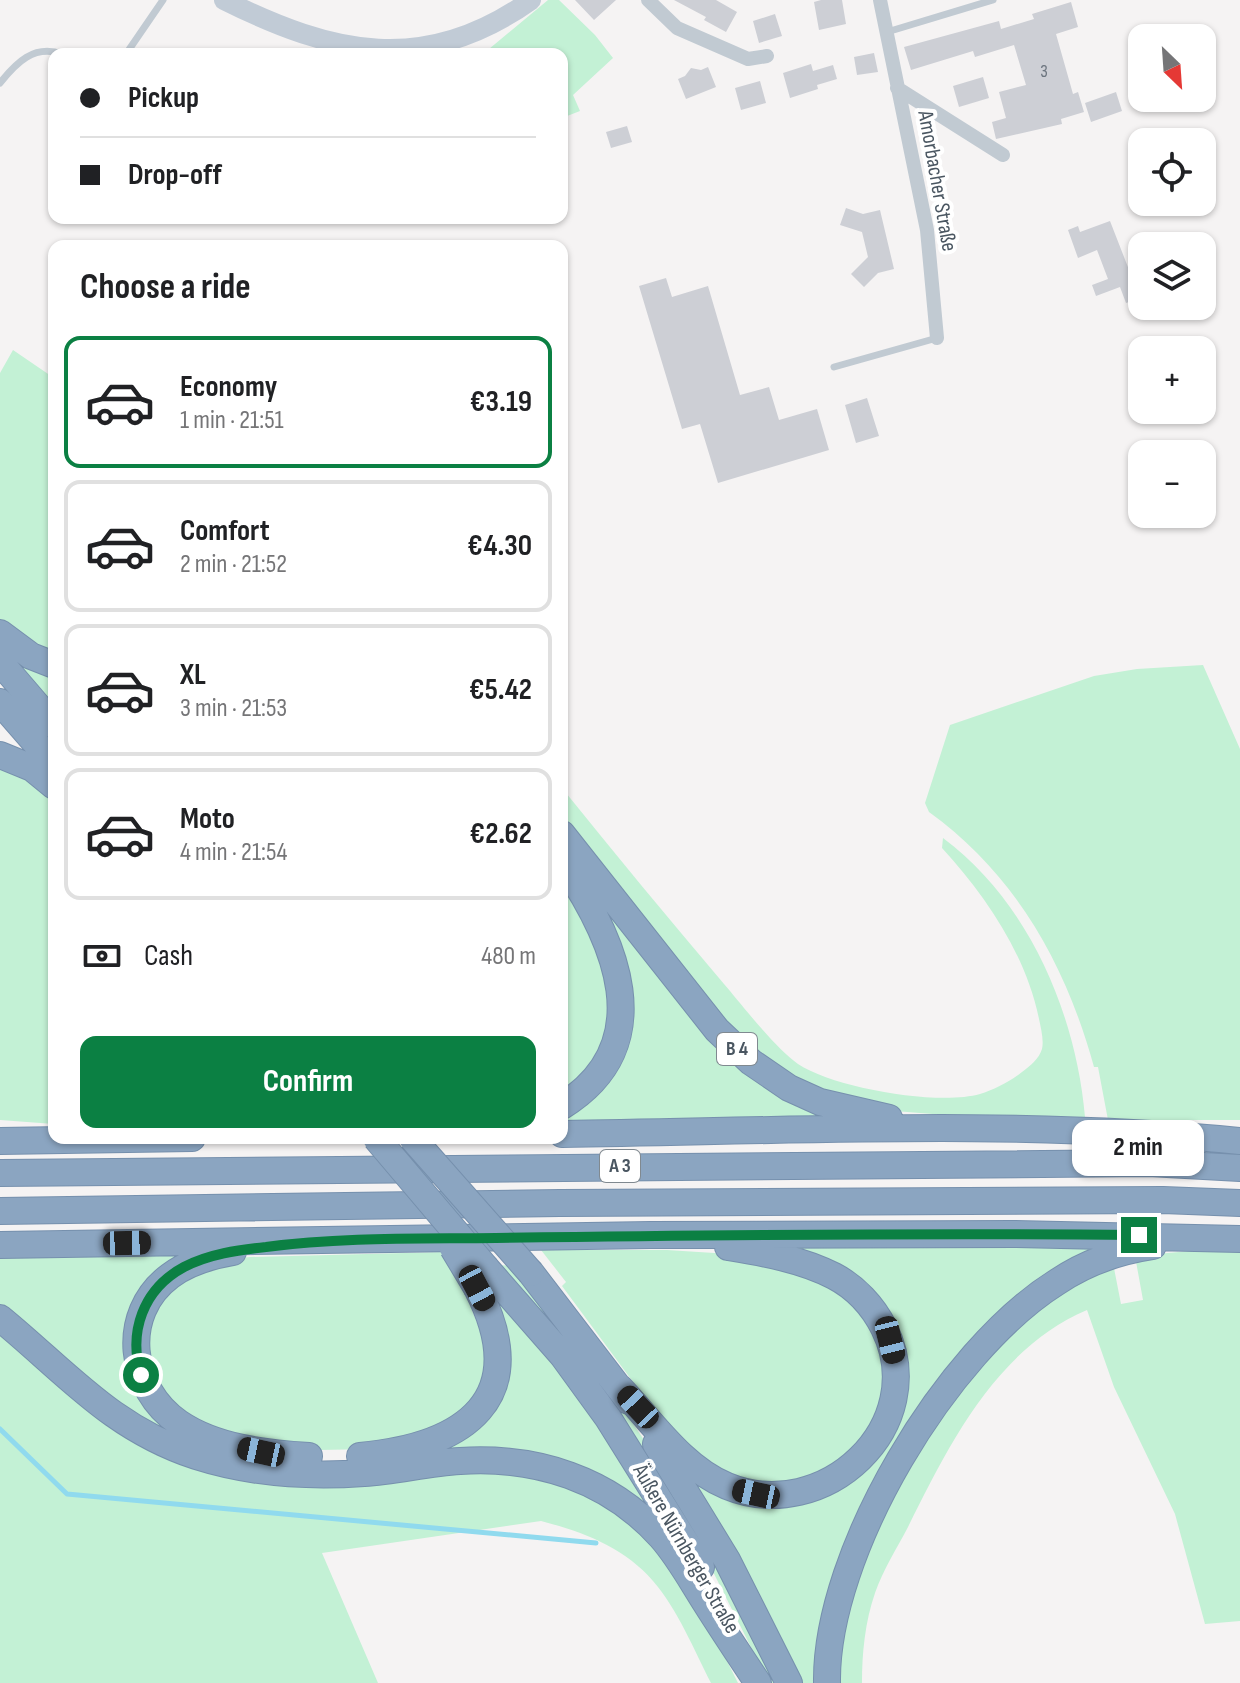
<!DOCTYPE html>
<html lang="en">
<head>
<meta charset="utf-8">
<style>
	body { margin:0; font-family:"Sofia Sans Condensed",sans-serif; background:#f2f2f2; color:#202124; height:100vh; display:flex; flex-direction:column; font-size:30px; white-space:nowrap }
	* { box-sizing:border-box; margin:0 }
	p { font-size:26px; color:#757577 }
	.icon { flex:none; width:44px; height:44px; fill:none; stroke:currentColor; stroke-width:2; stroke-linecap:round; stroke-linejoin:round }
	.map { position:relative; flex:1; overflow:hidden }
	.panel { position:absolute; left:48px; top:240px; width:520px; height:904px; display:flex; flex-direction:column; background:#fff; border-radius:16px; box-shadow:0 2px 6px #0004 }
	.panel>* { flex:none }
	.banner { position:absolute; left:48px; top:48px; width:520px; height:176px; border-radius:16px; box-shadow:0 2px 6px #0004; display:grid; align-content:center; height:176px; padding:0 32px; background:#fff }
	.needle { width:52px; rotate:155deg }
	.fabs { position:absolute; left:1128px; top:24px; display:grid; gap:16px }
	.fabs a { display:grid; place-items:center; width:88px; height:88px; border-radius:16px; background:#fff; box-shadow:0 2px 6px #0004; font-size:40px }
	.end { position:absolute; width:36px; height:36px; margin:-18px; border:10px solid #0b8043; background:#fff; box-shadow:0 0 0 4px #fff }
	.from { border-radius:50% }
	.bubble { position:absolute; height:56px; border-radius:16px; background:#fff; box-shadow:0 2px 6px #0004; font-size:26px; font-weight:700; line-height:56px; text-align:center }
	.car { position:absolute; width:24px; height:48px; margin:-24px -12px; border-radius:10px; box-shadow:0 0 6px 2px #0007; background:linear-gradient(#222 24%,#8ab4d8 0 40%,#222 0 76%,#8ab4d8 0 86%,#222 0) }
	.banner b { display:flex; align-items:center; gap:28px; height:76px; font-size:30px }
	.banner b+b { border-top:2px solid #e0e0e0 }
	.banner i { width:20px; height:20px; background:#202124 }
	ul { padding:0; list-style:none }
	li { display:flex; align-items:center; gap:24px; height:132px; margin:0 16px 12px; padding:0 16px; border:4px solid #e0e0e0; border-radius:16px }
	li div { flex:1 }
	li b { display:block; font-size:30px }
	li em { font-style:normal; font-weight:700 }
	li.on { border-color:#0b8043 }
	li>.icon { width:72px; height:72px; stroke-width:1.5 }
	h2 { padding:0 32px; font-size:36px; line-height:96px }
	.pay { display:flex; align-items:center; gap:20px; height:88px; padding:0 32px; font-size:30px }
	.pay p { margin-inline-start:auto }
	.action { display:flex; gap:16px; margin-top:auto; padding:16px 32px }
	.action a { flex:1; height:92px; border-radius:16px; background:#0b8043; color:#fff; font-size:32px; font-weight:700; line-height:92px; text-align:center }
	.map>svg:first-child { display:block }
	.green { fill:#c3f1d5 }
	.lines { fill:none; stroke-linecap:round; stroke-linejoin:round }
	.stream { stroke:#90daee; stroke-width:5 }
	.building { fill:#cdcfd5 }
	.highway-casing { stroke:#7690ad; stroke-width:28 }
	.lane { stroke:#c1cad2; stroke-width:7 }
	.street { stroke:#c1cad2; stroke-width:14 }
	.secondary { stroke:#c1cbd6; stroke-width:20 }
	.highway { stroke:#8ba5c1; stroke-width:26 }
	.highway-bridge-casing { stroke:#7690ad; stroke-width:28; stroke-linecap:butt }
	.highway-bridge { stroke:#8ba5c1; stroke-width:26 }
	.route { stroke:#0b8043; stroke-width:10 }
	.labels { text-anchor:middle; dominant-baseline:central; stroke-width:8; stroke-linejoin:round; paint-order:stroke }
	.number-label { font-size:18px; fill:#6b747e }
	.shield { fill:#fff; stroke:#808990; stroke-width:2 }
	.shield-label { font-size:20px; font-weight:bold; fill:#4a5661 }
	.street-label { font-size:22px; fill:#4a5661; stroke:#fff }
</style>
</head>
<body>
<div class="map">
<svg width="1240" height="1683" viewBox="0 0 1240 1683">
	<rect width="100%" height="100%" fill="#f5f3f3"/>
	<!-- green -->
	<path class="green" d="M548,0h11l36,35 18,23 -40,37 7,16 -18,7v-64h-79z
		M13,350l41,28v276l-54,-34v-247z
		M0,643l54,27v36z
		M1203,665l37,84v371h-132l-10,-53h-4c-28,-102 -78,-192 -165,-255l-4,-9 25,-78 144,-49 43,-7z
		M0,761l54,32v331l-54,-4z
		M562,788c53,66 107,131 162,196 19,22 51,64 74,80 36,24 140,42 182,30 14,-4 31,-13 42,-22 8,-6 17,-13 20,-23 2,-9 -1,-20 -3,-30 -13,-64 -53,-123 -97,-171l1,-10c85,63 133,175 142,279l-127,-1 -76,-6 -68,-19 -70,-44 -182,-224z
		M562,845l138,174 158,99 -296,11v-17l66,-91z
		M562,872l53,115 -9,65 -44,47z
		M1109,1244l-201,192 -87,247h-23l-115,-219 67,34 126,-48 12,-128 -122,-74z
		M242,1245l-100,54 8,107 169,57 50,-2 124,-62 -17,-127 107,124 108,172 -117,-101 -231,2 -200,-43 -143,-117v-60z
		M1212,1249l28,2v370l-35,3 -30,-110 -61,-127 -27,-77c-90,38 -138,134 -179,217 -11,21 -25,43 -33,66 -10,29 -13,60 -13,90h-30l11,-76 76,-167 92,-114 102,-63 8,41 22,-4 -8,-44z
		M541,1250h126l63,4 59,10 75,43 26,69 -23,68 -67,42 -78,-9 -63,-60 -97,-131 4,-4z
		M442,1252l19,31 32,79 -36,62 -88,25 -49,1 -96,-13 -62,-35 -20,-65 27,-50 51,-27 30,-3z
		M499,1265l13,1 102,129 54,81 111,207h-10l-67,-133z
		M0,1324l189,134 246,13 103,-1 98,52 59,75 43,86h-27c-17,-33 -33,-73 -58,-102 -29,-34 -70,-49 -112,-60l-219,32 56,130h-378z"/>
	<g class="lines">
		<!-- stream -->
		<path class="stream" d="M0,1429l67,65 529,49"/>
	</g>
	<!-- building -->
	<path class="building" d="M575,0h41l-22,20z
		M674,0h42l21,12 -11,20 -22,-12 2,-3z
		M821,0h21l4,24 -27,6 -5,-28z
		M1071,2l7,25 -22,7 17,60 5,-2 6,20 -23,7 1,5 -66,15 -4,-17 14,-4 -7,-26 27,-7 -12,-40 -39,12 -2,-6 -62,19 -7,-23 95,-26 2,8 33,-10 -2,-5z
		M775,14l7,22 -23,7 -6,-22z
		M874,53l4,19 -21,3 -3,-18z
		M811,64l2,7 20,-6 4,14 -20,6 1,4 -28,9 -7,-25z
		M708,67l8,20 -30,12 -8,-20 7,-3 6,-8 10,2z
		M983,77l6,21 -30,9 -6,-21z
		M760,81l6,22 -25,7 -6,-22z
		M1116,92l6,19 -31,11 -6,-19z
		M627,126l5,16 -21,6 -5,-16z
		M846,208l17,6 17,-4 14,59 -16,4 -14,14 -13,-13 17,-17 -6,-25 -22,-7z
		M1110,221l30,77 -14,5 -6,-16 -24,9 -4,-11 16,-6 -11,-29 -19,8 -10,-28 10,-4 2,6z
		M666,278l6,19 36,-11 32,109 29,-8 10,33 38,-11 12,41 -111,33 -18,-59 -18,5 -43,-143z
		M867,398l12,38 -23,7 -11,-38z"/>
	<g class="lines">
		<!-- highway casing -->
		<g class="highway-casing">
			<path id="highway" d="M0,633l31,23 23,9
				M0,662l54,63
				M0,702l54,62
				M0,755l32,13 22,18
				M562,834l155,196 34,32 38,26 31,14 69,16
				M562,862c53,77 100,182 0,244
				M562,1134c226,-3 453,-15 678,7
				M0,1141l192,-3
				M0,1173l1149,-10 91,5
				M0,1211l560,-8 603,-3 77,3
				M0,1245l650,-10 365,-1 225,5
				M233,1252c-23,4 -45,10 -63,24 -51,38 -41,113 9,147 37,25 86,30 130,33
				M486,1268l77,88 45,62 93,149
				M531,1273l98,128
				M0,1318c66,54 111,110 196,138 53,17 112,21 168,17 32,-2 63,-10 96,-12 76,-5 149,18 201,76 17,19 30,43 44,65 17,27 35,54 53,81
				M620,1388c32,34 63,80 107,98 97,40 205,-61 157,-158 -11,-22 -29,-41 -50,-52 -33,-17 -70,-23 -106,-29
				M656,1444l71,116 62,123
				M360,1456c105,-10 174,-57 117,-168
				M827,1683c-2,-131 120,-332 230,-401 28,-19 63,-31 96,-36"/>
		</g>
		<!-- lane -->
		<path class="lane" d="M887,32l106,-32
			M126,54l37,-54
			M0,83c16,-20 34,-39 62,-29
			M834,367l103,-29"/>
		<!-- street -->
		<path class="street" d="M648,0l29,28 71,31 19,-3
			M880,0l47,230 10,108
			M897,88l106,67"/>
		<!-- secondary -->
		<path class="secondary" d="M224,0c108,54 201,76 307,0"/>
		<!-- highway -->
		<use href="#highway" class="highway"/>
		<!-- highway-bridge casing -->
		<g class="highway-bridge-casing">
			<path id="highway-bridge" d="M376,1138l110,130
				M412,1138l119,135
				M453,1248l24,40"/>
		</g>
		<!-- highway-bridge -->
		<use href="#highway-bridge" class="highway-bridge"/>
	</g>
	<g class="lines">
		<!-- route -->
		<path class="route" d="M141,1375c-13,-43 2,-86 43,-108 25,-13 54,-17 82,-20 76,-10 153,-8 230,-9 214,-3 428,-5 643,-3"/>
	</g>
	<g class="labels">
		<!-- number labels -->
		<g class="number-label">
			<text x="1044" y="71">3</text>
		</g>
		<!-- shield labels -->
		<g class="shield">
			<rect x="717" y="1033" width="40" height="32" rx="6"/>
			<rect x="600" y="1150" width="40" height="32" rx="6"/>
		</g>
		<g class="shield-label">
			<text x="737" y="1049">B 4</text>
			<text x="620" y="1166">A 3</text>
		</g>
		<!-- street labels -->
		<g class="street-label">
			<text transform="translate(937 181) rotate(80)">Amorbacher Straße</text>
			<text transform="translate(686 1549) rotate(60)">Äußere Nürnberger Straße</text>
		</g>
	</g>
</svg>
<div class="fabs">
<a><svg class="needle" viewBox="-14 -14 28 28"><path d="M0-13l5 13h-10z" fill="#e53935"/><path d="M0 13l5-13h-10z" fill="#757577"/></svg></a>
<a><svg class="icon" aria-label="locate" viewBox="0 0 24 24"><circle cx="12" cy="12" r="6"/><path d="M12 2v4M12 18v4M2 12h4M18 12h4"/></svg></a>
<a><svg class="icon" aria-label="layers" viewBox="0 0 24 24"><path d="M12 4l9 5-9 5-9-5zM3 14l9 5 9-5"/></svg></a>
<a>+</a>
<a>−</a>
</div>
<i class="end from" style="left:141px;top:1375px"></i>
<i class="end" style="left:1139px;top:1235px"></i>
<div class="bubble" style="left:1072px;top:1120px;width:132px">2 min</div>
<i class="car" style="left:127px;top:1243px;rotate:89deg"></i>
<i class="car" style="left:477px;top:1288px;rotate:152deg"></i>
<i class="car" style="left:890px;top:1340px;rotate:166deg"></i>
<i class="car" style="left:638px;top:1407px;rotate:317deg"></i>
<i class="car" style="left:261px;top:1452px;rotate:282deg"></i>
<i class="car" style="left:756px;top:1494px;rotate:282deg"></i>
<div class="banner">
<b><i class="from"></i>Pickup</b>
<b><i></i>Drop-off</b>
</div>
<section class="panel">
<h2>Choose a ride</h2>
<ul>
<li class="on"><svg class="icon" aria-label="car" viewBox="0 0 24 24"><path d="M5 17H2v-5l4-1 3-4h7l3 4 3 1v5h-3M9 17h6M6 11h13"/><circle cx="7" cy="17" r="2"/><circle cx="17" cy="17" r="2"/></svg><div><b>Economy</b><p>1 min · 21:51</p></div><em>€3.19</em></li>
<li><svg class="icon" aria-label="car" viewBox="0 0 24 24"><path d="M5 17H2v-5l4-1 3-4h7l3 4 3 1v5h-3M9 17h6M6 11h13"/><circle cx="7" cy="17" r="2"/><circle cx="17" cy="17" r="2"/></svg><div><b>Comfort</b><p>2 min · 21:52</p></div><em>€4.30</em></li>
<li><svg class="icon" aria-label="car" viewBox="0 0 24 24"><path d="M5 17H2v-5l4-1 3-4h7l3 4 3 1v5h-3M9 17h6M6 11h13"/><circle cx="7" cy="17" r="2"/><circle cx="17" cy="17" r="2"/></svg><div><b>XL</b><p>3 min · 21:53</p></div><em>€5.42</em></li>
<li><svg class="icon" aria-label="car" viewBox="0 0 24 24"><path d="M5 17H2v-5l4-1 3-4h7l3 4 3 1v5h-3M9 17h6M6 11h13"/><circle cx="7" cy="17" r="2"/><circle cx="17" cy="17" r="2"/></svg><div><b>Moto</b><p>4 min · 21:54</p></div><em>€2.62</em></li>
</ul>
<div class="pay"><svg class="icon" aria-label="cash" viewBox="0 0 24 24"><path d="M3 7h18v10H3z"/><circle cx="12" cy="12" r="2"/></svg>Cash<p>480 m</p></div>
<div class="action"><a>Confirm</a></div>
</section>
</div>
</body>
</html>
